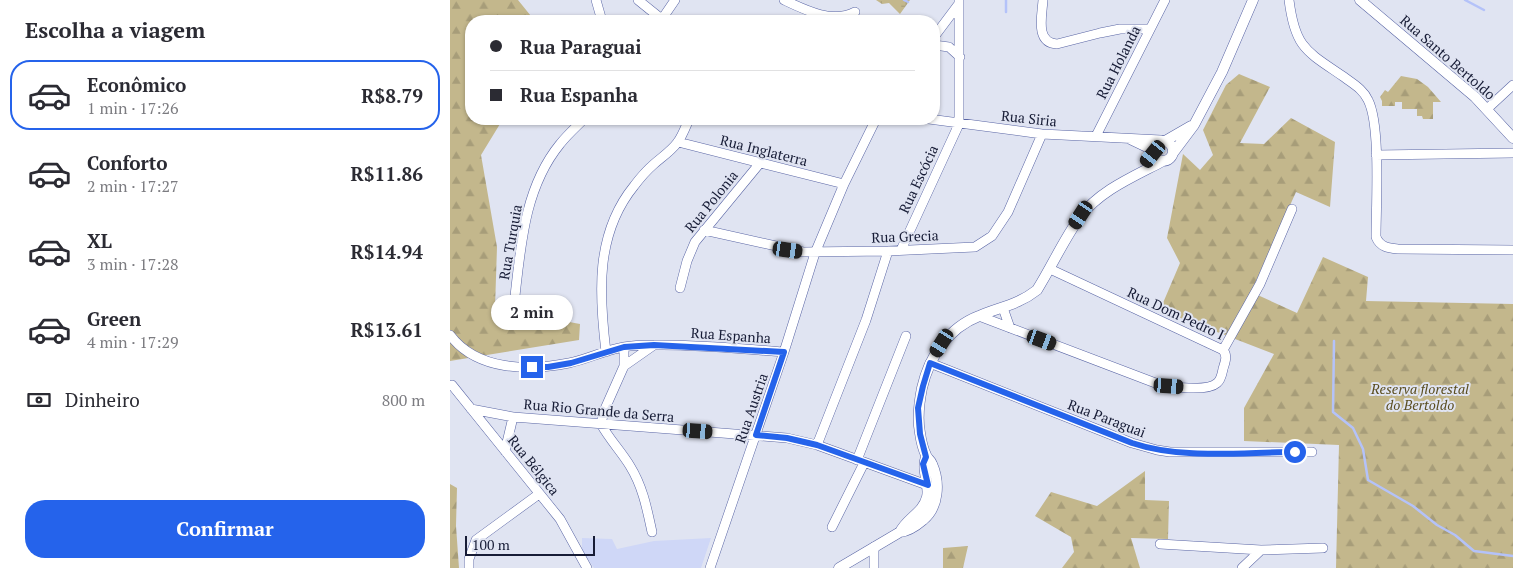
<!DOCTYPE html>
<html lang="pt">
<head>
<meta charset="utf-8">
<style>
	body { margin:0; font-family:"PT Serif",serif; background:#f2f2f3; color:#2b2b33; height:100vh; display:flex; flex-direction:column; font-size:19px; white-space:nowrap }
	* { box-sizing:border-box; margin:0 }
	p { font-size:16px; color:#7c7c81 }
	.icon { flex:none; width:28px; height:28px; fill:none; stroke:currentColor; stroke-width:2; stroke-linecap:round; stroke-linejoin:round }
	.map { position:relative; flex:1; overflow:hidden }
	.details { display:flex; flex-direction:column; background:#fff; width:450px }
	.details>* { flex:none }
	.top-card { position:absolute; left:15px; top:15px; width:475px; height:110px; border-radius:20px; box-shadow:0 1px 4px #0004; display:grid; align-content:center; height:110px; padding:0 25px; background:#fff }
	.scale { position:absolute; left:15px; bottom:12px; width:130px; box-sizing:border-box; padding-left:5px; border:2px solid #171c36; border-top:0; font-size:14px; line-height:18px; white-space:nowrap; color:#171c36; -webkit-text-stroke:4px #e0e4f2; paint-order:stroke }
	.end { position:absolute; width:22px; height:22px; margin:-11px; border:6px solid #2563eb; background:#fff; box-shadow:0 0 0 2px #fff }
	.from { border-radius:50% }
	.bubble { position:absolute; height:35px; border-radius:18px; background:#fff; box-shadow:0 1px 4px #0004; font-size:16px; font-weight:700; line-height:35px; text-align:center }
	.car { position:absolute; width:15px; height:30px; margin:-15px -8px; border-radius:6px; box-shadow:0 0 4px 1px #0007; background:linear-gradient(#222 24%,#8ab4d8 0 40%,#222 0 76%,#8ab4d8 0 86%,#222 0) }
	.top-card b { display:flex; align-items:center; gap:18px; height:48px; font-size:19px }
	.top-card b+b { border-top:1px solid #e1e1e2 }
	.top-card i { width:12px; height:12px; background:#2b2b33 }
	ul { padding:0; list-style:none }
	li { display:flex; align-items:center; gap:15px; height:70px; margin:0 10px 8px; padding:0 15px; border:2px solid transparent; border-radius:20px }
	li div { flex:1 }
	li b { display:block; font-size:19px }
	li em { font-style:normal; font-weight:700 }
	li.active { border-color:#2563eb }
	li>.icon { width:45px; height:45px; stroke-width:1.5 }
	h2 { padding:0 25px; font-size:22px; line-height:60px }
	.pay { display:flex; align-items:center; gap:12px; height:55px; padding:0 25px; font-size:19px }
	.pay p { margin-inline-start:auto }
	.action { display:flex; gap:10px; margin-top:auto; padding:10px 25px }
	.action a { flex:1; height:58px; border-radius:20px; background:#2563eb; color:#fff; font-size:20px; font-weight:700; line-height:58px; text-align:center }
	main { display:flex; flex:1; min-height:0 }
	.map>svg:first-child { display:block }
	.built { fill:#cfd7f7 }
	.forest { fill:url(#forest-firs) }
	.wetland { fill:url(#wetland-marsh) }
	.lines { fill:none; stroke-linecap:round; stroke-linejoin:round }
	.stream { stroke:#b4c2f9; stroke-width:2.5 }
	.minor-casing { stroke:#5965a5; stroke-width:10 }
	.tertiary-casing { stroke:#5965a5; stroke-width:11 }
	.minor { stroke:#fff; stroke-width:9 }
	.tertiary { stroke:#fff; stroke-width:10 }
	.route { stroke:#2563eb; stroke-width:6 }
	.labels { text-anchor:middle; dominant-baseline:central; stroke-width:4; stroke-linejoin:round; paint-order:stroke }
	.street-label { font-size:14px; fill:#171c36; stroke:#e0e4f2 }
	.park-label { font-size:14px; font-style:italic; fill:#5a4d1f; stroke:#e0e4f2 }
</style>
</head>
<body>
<main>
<section class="details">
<h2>Escolha a viagem</h2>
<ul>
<li class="active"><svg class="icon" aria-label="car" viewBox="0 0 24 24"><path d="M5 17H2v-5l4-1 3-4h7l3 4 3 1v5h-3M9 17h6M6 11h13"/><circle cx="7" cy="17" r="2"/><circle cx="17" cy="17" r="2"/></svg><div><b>Econômico</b><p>1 min · 17:26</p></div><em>R$8.79</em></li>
<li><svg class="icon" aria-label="car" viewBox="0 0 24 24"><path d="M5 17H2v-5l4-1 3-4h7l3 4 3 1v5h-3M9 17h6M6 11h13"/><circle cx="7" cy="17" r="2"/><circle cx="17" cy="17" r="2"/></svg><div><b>Conforto</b><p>2 min · 17:27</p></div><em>R$11.86</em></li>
<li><svg class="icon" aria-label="car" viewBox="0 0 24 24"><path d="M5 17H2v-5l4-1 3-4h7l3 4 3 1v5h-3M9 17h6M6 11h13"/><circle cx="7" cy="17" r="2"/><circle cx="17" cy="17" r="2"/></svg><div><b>XL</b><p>3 min · 17:28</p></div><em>R$14.94</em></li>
<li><svg class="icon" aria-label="car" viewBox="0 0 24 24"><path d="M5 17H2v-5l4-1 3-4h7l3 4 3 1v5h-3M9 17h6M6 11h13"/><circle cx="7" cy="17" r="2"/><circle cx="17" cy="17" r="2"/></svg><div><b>Green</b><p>4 min · 17:29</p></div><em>R$13.61</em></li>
</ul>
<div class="pay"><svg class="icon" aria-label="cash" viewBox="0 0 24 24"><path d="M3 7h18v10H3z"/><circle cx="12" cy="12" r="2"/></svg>Dinheiro<p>800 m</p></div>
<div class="action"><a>Confirmar</a></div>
</section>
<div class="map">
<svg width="1063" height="568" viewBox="0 0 1063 568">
	<defs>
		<pattern id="forest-firs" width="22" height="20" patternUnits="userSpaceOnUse" patternTransform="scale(1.25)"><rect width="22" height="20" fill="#c3b78c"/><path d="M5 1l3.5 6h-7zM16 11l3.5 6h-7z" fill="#a79d79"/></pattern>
		<pattern id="wetland-marsh" width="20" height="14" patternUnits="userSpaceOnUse" patternTransform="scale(1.25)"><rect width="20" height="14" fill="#c3b78c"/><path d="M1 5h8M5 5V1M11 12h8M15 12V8" fill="none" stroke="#a79d79"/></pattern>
	</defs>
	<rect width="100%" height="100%" fill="#e0e4f2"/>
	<!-- built -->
	<path class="built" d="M132,538l30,1 5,10 37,-8 57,-3 -10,30h-107l-12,-18z"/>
	<!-- forest -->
	<path class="forest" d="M0,0h68l17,21h-64v98h32l-22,36 16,92 -2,61 85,16 -1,16 -129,21z
		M789,74l31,13 -30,56 24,1 27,-26 44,24 -5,65 -34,-15 -45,100 46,21 26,-56 45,20 -2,24 147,3v264h-177l3,-123 -95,-4v-33l30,-54 -114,-44 20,-47 -13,-25 16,-84 17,16 13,-15 -10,-25 23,-45z
		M951,76l16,3 11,8 13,15h-8v17h-10l-1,-3h-5v-7h-15v-7h-7v4h-13v-5l-2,-4 5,-7 3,2z
		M695,471v29l24,1 -1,38 -37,-1 9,30h-78l12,-16 -3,-15 -36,-21 16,-24 46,14z
		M0,484l7,4 -1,38 3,42h-9z
		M518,546l-5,22h-20v-20z"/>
	<!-- wetland -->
	<path class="wetland" d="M426,0h34l-10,14 -11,-11 -7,1z"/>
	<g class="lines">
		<!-- stream -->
		<path class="stream" d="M454,0l4,2
			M1015,0l19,10
			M556,12v-12
			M884,341l-1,71 20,16 10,21 5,31 45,26 24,19 18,10 19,16 39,5"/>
		<!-- minor casing -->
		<g class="minor-casing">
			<path id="minor" d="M146,0l6,21
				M188,0l26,21
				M334,0c21,10 49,24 71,12
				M593,0c-1,16 -8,43 14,44l43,-11 20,-4h30
				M839,0c6,48 17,51 55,77 9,7 19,12 24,23 13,25 8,106 8,137 4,10 12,11 22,12l115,1
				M212,19l13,-19
				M484,37l24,-32
				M484,45l15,2 11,10
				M1037,109l26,-24
				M479,119l113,15 119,6
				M646,136l69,-136
				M681,140l21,10
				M228,142l166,42
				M926,155l137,-2
				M254,230l99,22 85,-1 87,-4 17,-11 16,-24 34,-78
				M451,250l58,-126v-124
				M230,288l7,-27 8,-19 65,-79
				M65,296c6,-53 10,-109 45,-152 7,-9 16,-17 24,-25
				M553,308l7,20
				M529,316l179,68c12,3 49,8 59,-1 4,-3 5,-9 6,-14 2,-7 5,-13 0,-19l-173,-81
				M0,335c27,36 79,36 119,28 19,-4 36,-13 55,-16 10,-2 20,-2 30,-2 43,-1 87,4 130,7
				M174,347v19l-20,45 -3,13c8,15 20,27 29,42 13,21 17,43 22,66
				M773,350l37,-66 32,-75
				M156,352c-7,-58 -11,-118 28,-166 6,-8 13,-16 20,-22 8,-7 17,-13 23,-21 5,-6 9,-17 12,-24
				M480,363l202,80 25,7 13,2h142
				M174,366l30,-21
				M2,385l108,134 27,49
				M21,409l42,8 274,21 30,7 110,40
				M367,445l49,-125 22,-69
				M55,451l8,-34
				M407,460l49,-124
				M382,527l32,-64
				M710,544l101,6
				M424,547v21
				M19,568v-9l7,-19 63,-46
				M260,568l74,-216 31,-99 29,-69 32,-65
				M792,568l19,-18 62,-2"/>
		</g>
		<!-- tertiary casing -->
		<g class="tertiary-casing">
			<path id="tertiary" d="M910,0l115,97 38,41
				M703 151a10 10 0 1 1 20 0a10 10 0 1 1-20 0Z
				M715,141l26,-15
				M723,153l21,-28 28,-53 31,-72
				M450,532c7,-14 23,-19 27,-35 3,-13 -6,-27 -1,-40
				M389,568l61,-36c9,-1 16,-6 23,-12 16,-13 17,-38 9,-56 -1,-4 -5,-5 -6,-9 -3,-6 -5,-15 -6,-22 -3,-15 -1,-30 2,-45 7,-31 26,-60 57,-72 21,-9 39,-11 58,-26 15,-24 27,-51 43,-73 20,-27 55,-41 83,-56"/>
		</g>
		<!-- minor -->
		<use href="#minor" class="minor"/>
		<!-- tertiary -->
		<use href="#tertiary" class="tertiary"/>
	</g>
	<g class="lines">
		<!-- route -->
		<path class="route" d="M82,367h16l23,-4 53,-16 30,-2 130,7 -28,83 31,3 30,7 111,40 -5,-21 3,-7 -6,-23 -2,-26 5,-22 7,-23 202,80c51,17 110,9 163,9"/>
	</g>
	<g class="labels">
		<!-- street labels -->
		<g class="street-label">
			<text transform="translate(998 57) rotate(41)">Rua Santo Bertoldo</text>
			<text transform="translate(668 62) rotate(-63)">Rua Holanda</text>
			<text transform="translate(579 118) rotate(6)">Rua Siria</text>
			<text transform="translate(314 150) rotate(14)">Rua Inglaterra</text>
			<text transform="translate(468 179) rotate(-65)">Rua Escócia</text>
			<text transform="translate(261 201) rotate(-51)">Rua Polonia</text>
			<text transform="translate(455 236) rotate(-2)">Rua Grecia</text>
			<text transform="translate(60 242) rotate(-80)">Rua Turquia</text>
			<text transform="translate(726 313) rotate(25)">Rua Dom Pedro I</text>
			<text transform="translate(281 335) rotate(4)">Rua Espanha</text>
			<text transform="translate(301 408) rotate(-71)">Rua Austria</text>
			<text transform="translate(149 410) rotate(5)">Rua Rio Grande da Serra</text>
			<text transform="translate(657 418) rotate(21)">Rua Paraguai</text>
			<text transform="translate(84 465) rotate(51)">Rua Bélgica</text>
		</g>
		<!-- park labels -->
		<g class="park-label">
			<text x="970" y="388">Reserva florestal<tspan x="970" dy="16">do Bertoldo</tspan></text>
		</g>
	</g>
</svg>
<div class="scale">100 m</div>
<i class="end from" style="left:845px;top:452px"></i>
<i class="end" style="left:82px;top:367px"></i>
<div class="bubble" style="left:41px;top:295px;width:82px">2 min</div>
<i class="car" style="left:703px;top:154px;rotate:219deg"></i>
<i class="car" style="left:631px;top:215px;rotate:213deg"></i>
<i class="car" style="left:338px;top:250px;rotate:98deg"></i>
<i class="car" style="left:592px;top:340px;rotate:110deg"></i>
<i class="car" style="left:492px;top:343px;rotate:212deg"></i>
<i class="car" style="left:719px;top:386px;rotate:94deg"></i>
<i class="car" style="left:248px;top:431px;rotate:94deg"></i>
<div class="top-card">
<b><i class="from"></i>Rua Paraguai</b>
<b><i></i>Rua Espanha</b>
</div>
</div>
</main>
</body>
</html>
